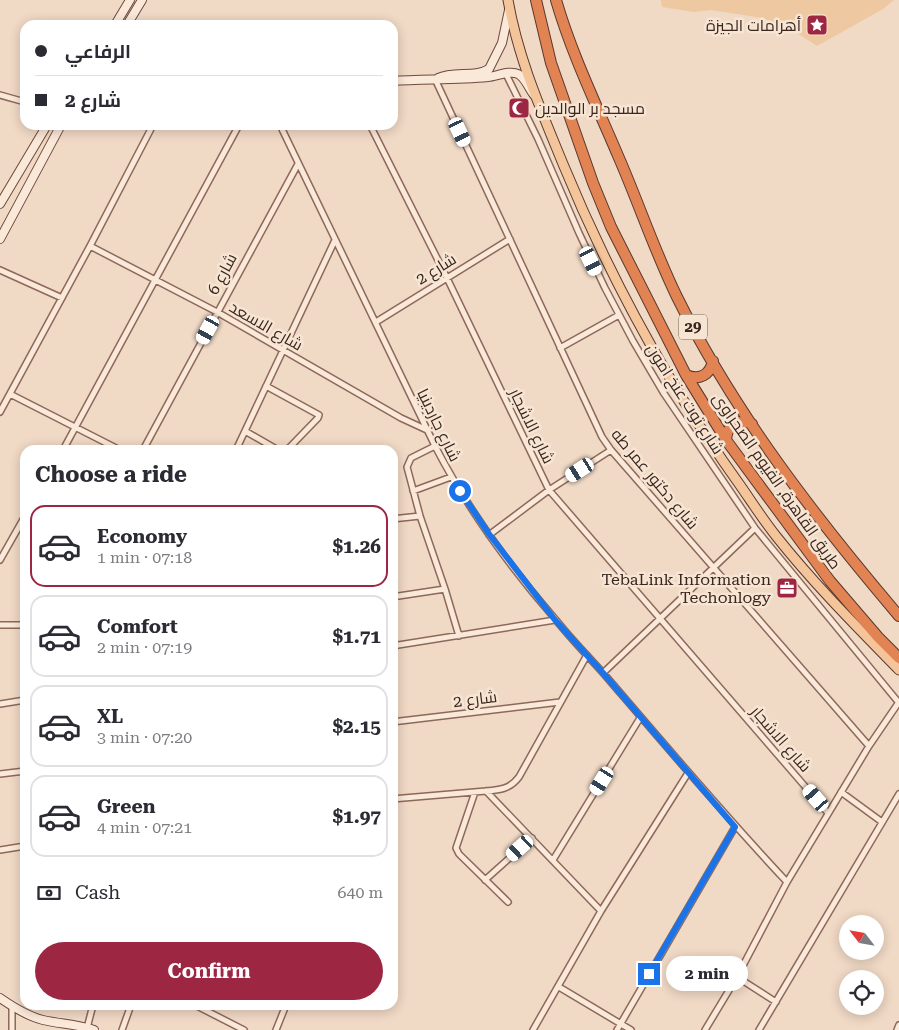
<!DOCTYPE html>
<html lang="en">
<head>
<meta charset="utf-8">
<style>
	body { margin:0; font-family:"Roboto Serif",Cairo,serif; background:#f2f2f3; color:#2b2b33; height:100vh; display:flex; flex-direction:column; font-size:19px; white-space:nowrap }
	* { box-sizing:border-box; margin:0 }
	p { font-size:16px; color:#7c7c81 }
	.icon { flex:none; width:28px; height:28px; fill:none; stroke:currentColor; stroke-width:2; stroke-linecap:round; stroke-linejoin:round }
	.map { position:relative; flex:1; overflow:hidden }
	.drawer { position:absolute; left:20px; top:445px; width:378px; height:565px; display:flex; flex-direction:column; background:#fff; border-radius:15px; box-shadow:0 2px 12px #0003 }
	.drawer>* { flex:none }
	.top-card { position:absolute; left:20px; top:20px; width:378px; height:110px; border-radius:15px; box-shadow:0 2px 12px #0003; display:grid; align-content:center; height:110px; padding:0 15px; background:#fff }
	.needle { width:32px; rotate:301deg }
	.buttons { position:absolute; left:839px; top:915px; display:grid; gap:10px }
	.buttons a { display:grid; place-items:center; width:45px; height:45px; border-radius:50%; background:#fff; box-shadow:0 2px 12px #0003; font-size:25px }
	.end { position:absolute; width:22px; height:22px; margin:-11px; border:6px solid #1a73e8; background:#fff; box-shadow:0 0 0 2px #fff }
	.from { border-radius:50% }
	.bubble { position:absolute; height:35px; border-radius:18px; background:#fff; box-shadow:0 2px 12px #0003; font-size:16px; font-weight:700; line-height:35px; text-align:center }
	.car { position:absolute; width:15px; height:30px; margin:-15px -8px; border-radius:6px; box-shadow:0 0 4px 1px #0007; background:linear-gradient(#fff 24%,#345 0 40%,#fff 0 76%,#345 0 86%,#fff 0) }
	.top-card b { display:flex; align-items:center; gap:18px; height:48px; font-size:19px }
	.top-card b+b { border-top:1px solid #e1e1e2 }
	.top-card i { width:12px; height:12px; background:#2b2b33 }
	ul { padding:0; list-style:none }
	li { display:flex; align-items:center; gap:15px; height:82px; margin:0 10px 8px; padding:0 5px; border:2px solid #e1e1e2; border-radius:15px }
	li div { flex:1 }
	li b { display:block; font-size:19px }
	li em { font-style:normal; font-weight:700 }
	li.on { border-color:#9d2742 }
	li>.icon { width:45px; height:45px; stroke-width:1.5 }
	h2 { padding:0 15px; font-size:22px; line-height:60px }
	.pay { display:flex; align-items:center; gap:12px; height:55px; padding:0 15px; font-size:19px }
	.pay p { margin-inline-start:auto }
	.cta { display:flex; gap:10px; margin-top:auto; padding:10px 15px }
	.cta a { flex:1; height:58px; border-radius:30px; background:#9d2742; color:#fff; font-size:20px; font-weight:700; line-height:58px; text-align:center }
	.map>svg:first-child { display:block }
	.sand { fill:#edc8a1 }
	.lines { fill:none; stroke-linecap:round; stroke-linejoin:round }
	.street-casing { stroke:#8c695a; stroke-width:8 }
	.secondary-casing { stroke:#6e4a3d; stroke-width:10 }
	.primary-casing { stroke:#59392e; stroke-width:11 }
	.highway-casing { stroke:#59392e; stroke-width:12 }
	.street { stroke:#fae8d8; stroke-width:5 }
	.secondary { stroke:#fae8d8; stroke-width:8 }
	.primary { stroke:#f4c59b; stroke-width:9 }
	.highway { stroke:#e28353; stroke-width:10 }
	.route { stroke:#1a73e8; stroke-width:6 }
	.labels { text-anchor:middle; dominant-baseline:central; stroke-width:5; stroke-linejoin:round; paint-order:stroke }
	.shield { fill:#f7e5d4; stroke:#735f55; stroke-width:1 }
	.shield-label { font-size:15px; font-weight:bold; fill:#3b261e }
	.poi-label { font-size:16px; fill:#3b261e; stroke:#f7e5d4; text-anchor:end }
	.street-label { font-size:16px; fill:#3b261e; stroke:#f7e5d4 }
</style>
</head>
<body>
<div class="map">
<svg width="899" height="1030" viewBox="0 0 899 1030">
	<rect width="100%" height="100%" fill="#f0d9c5"/>
	<!-- sand -->
	<path class="sand" d="M661,0h233l-11,9 -66,37 -23,-15 -31,-13 -52,-8 -17,2 -32,-5z"/>
	<g class="lines">
		<!-- street casing -->
		<g class="street-casing">
			<path id="street" d="M506,74l32,65 41,94 26,55 28,53 30,51 92,136 144,175
				M435,79l167,358 9,13 258,296
				M0,95l25,7
				M280,125l155,321c32,62 75,121 121,174 15,19 32,36 48,54 60,70 120,141 183,208
				M370,125l77,153 102,212 279,323
				M90,246l127,66 184,106 26,12
				M0,270l62,28
				M376,322l134,-83
				M560,348l59,-33
				M266,386l53,29 -1,3 -31,32
				M10,394l110,56
				M0,412l90,-166 63,-121
				M245,431l33,19
				M435,446l-24,12 -4,9 13,49 25,73 14,47
				M63,450l176,-325
				M143,450l155,-286
				M236,450l99,-210
				M413,491l38,-14
				M392,519l28,-3
				M489,535l60,-45 62,-40
				M0,560l25,-44
				M392,597l53,-8
				M0,625h25
				M392,646l163,-26
				M603,673l152,-145
				M0,704l25,-4
				M392,722l168,-20
				M0,774l25,-3
				M486,791l115,120
				M475,792l-19,56 3,6 49,48
				M841,792l41,30
				M392,799l94,-8c14,-1 24,-2 33,-14l68,-122
				M0,850l25,-4
				M553,860l87,-142
				M485,880l47,-42
				M737,977l39,25
				M559,987l72,43
				M195,1005l49,25
				M12,1006v24
				M87,1028l6,-23
				M122,1030l9,-25
				M276,1030l10,-25
				M533,1030l68,-119 87,-138
				M617,1030l118,-203
				M705,1030l32,-53 50,-95 82,-136 30,-44
				M759,1030l140,-236
				M897,1030l2,-5"/>
		</g>
		<!-- secondary casing -->
		<g class="secondary-casing">
			<path id="secondary" d="M115,25l15,-25
				M127,25l15,-25
				M438,78c16,-8 36,0 51,-9l13,-26 7,-33
				M392,81c33,-2 64,-1 96,-4 9,-1 22,-7 30,-3 7,3 11,15 16,21
				M0,204l47,-79
				M0,239l61,-114
				M0,998c13,9 27,18 43,22 17,4 34,4 51,10"/>
		</g>
		<!-- primary casing -->
		<g class="primary-casing">
			<path id="primary" d="M508,0c10,58 33,110 55,164 47,114 107,224 179,324 11,16 22,33 34,48 38,48 81,91 123,134"/>
		</g>
		<!-- highway casing -->
		<g class="highway-casing">
			<path id="highway" d="M536,0l15,63 42,120 18,44 75,148 40,65 104,141 48,56 21,21
				M556,0c16,55 41,106 63,158 20,46 36,94 58,139 58,117 138,220 222,319
				M686,375c13,6 24,0 27,-14
				M726,440c1,-15 12,-22 26,-16"/>
		</g>
		<!-- street -->
		<use href="#street" class="street"/>
		<!-- secondary -->
		<use href="#secondary" class="secondary"/>
		<!-- primary -->
		<use href="#primary" class="primary"/>
		<!-- highway -->
		<use href="#highway" class="highway"/>
	</g>
	<g class="lines">
		<!-- route -->
		<path class="route" d="M460,491l29,43 66,86 48,53 132,154 -86,147"/>
	</g>
	<!-- icons -->
	<defs>
		<g id="sight-square" transform="scale(1.125)"><rect x="-9" y="-9" width="18" height="18" rx="4" fill="#9d2742" stroke="#f7e5d4"/><path d="M0-6L1.8-2.2L6-1.7L2.9 1.2L3.7 5.4L0 3.3L-3.7 5.4L-2.9 1.2L-6-1.7L-1.8-2.2Z" fill="#fff"/></g>
		<g id="mosque-square" transform="scale(1.125)"><rect x="-9" y="-9" width="18" height="18" rx="4" fill="#9d2742" stroke="#f7e5d4"/><path d="M3.5-4.9A6 6 0 1 0 3.5 4.9A5 5 0 1 1 3.5-4.9Z" fill="#fff"/></g>
		<g id="office-square" transform="scale(1.125)"><rect x="-9" y="-9" width="18" height="18" rx="4" fill="#9d2742" stroke="#f7e5d4"/><path d="M-6-3h4V-5.5h4V-3h4V5H-6ZM-1-4.5V-3h2v-1.5ZM-6 0V1H6V0Z" fill="#fff"/></g>
	</defs>
	<g fill-rule="evenodd">
		<use href="#sight-square" x="817" y="25"/>
		<use href="#mosque-square" x="519" y="108"/>
		<use href="#office-square" x="787" y="588"/>
	</g>
	<g class="labels">
		<!-- shield labels -->
		<rect class="shield" x="679" y="314.5" width="28" height="25" rx="4"/>
		<g class="shield-label">
			<text x="693" y="327">29</text>
		</g>
		<!-- poi labels -->
		<g class="poi-label">
			<text x="801" y="25">أهرامات الجيزة</text>
			<text x="535" y="108" text-anchor="start">مسجد بر الوالدين</text>
			<text x="771" y="579">TebaLink Information<tspan x="771" dy="18">Techonlogy</tspan></text>
		</g>
		<!-- street labels -->
		<g class="street-label">
			<text transform="translate(436 269) rotate(-32)">شارع 2</text>
			<text transform="translate(222 274) rotate(-62)">شارع 6</text>
			<text transform="translate(266 326) rotate(30)">شارع الاسعد</text>
			<text transform="translate(685 399) rotate(57)">شارع توت عنخ امون</text>
			<text transform="translate(439 425) rotate(64)">شارع جاردينيا</text>
			<text transform="translate(532 426) rotate(64)">شارع الاشجار</text>
			<text transform="translate(655 479) rotate(50)">شارع دكتور عمر طه</text>
			<text transform="translate(777 481) rotate(55)">طريق القاهرة, الفيوم الصحراوى</text>
			<text transform="translate(475 699) rotate(-7)">شارع 2</text>
			<text transform="translate(781 739) rotate(49)">شارع الاشجار</text>
		</g>
	</g>
</svg>
<div class="buttons">
<a><svg class="needle" viewBox="-14 -14 28 28"><path d="M0-13l5 13h-10z" fill="#e53935"/><path d="M0 13l5-13h-10z" fill="#7c7c81"/></svg></a>
<a><svg class="icon" aria-label="locate" viewBox="0 0 24 24"><circle cx="12" cy="12" r="6"/><path d="M12 2v4M12 18v4M2 12h4M18 12h4"/></svg></a>
</div>
<i class="end from" style="left:460px;top:491px"></i>
<i class="end" style="left:649px;top:974px"></i>
<div class="bubble" style="left:666px;top:956px;width:82px">2 min</div>
<i class="car" style="left:460px;top:132px;rotate:155deg"></i>
<i class="car" style="left:591px;top:261px;rotate:154deg"></i>
<i class="car" style="left:208px;top:330px;rotate:209deg"></i>
<i class="car" style="left:580px;top:470px;rotate:237deg"></i>
<i class="car" style="left:602px;top:781px;rotate:212deg"></i>
<i class="car" style="left:816px;top:798px;rotate:319deg"></i>
<i class="car" style="left:520px;top:848px;rotate:228deg"></i>
<div class="top-card">
<b><i class="from"></i>الرفاعي</b>
<b><i></i>شارع 2</b>
</div>
<section class="drawer">
<h2>Choose a ride</h2>
<ul>
<li class="on"><svg class="icon" aria-label="car" viewBox="0 0 24 24"><path d="M5 17H2v-5l4-1 3-4h7l3 4 3 1v5h-3M9 17h6M6 11h13"/><circle cx="7" cy="17" r="2"/><circle cx="17" cy="17" r="2"/></svg><div><b>Economy</b><p>1 min · 07:18</p></div><em>$1.26</em></li>
<li><svg class="icon" aria-label="car" viewBox="0 0 24 24"><path d="M5 17H2v-5l4-1 3-4h7l3 4 3 1v5h-3M9 17h6M6 11h13"/><circle cx="7" cy="17" r="2"/><circle cx="17" cy="17" r="2"/></svg><div><b>Comfort</b><p>2 min · 07:19</p></div><em>$1.71</em></li>
<li><svg class="icon" aria-label="car" viewBox="0 0 24 24"><path d="M5 17H2v-5l4-1 3-4h7l3 4 3 1v5h-3M9 17h6M6 11h13"/><circle cx="7" cy="17" r="2"/><circle cx="17" cy="17" r="2"/></svg><div><b>XL</b><p>3 min · 07:20</p></div><em>$2.15</em></li>
<li><svg class="icon" aria-label="car" viewBox="0 0 24 24"><path d="M5 17H2v-5l4-1 3-4h7l3 4 3 1v5h-3M9 17h6M6 11h13"/><circle cx="7" cy="17" r="2"/><circle cx="17" cy="17" r="2"/></svg><div><b>Green</b><p>4 min · 07:21</p></div><em>$1.97</em></li>
</ul>
<div class="pay"><svg class="icon" aria-label="cash" viewBox="0 0 24 24"><path d="M3 7h18v10H3z"/><circle cx="12" cy="12" r="2"/></svg>Cash<p>640 m</p></div>
<div class="cta"><a>Confirm</a></div>
</section>
</div>
</body>
</html>
